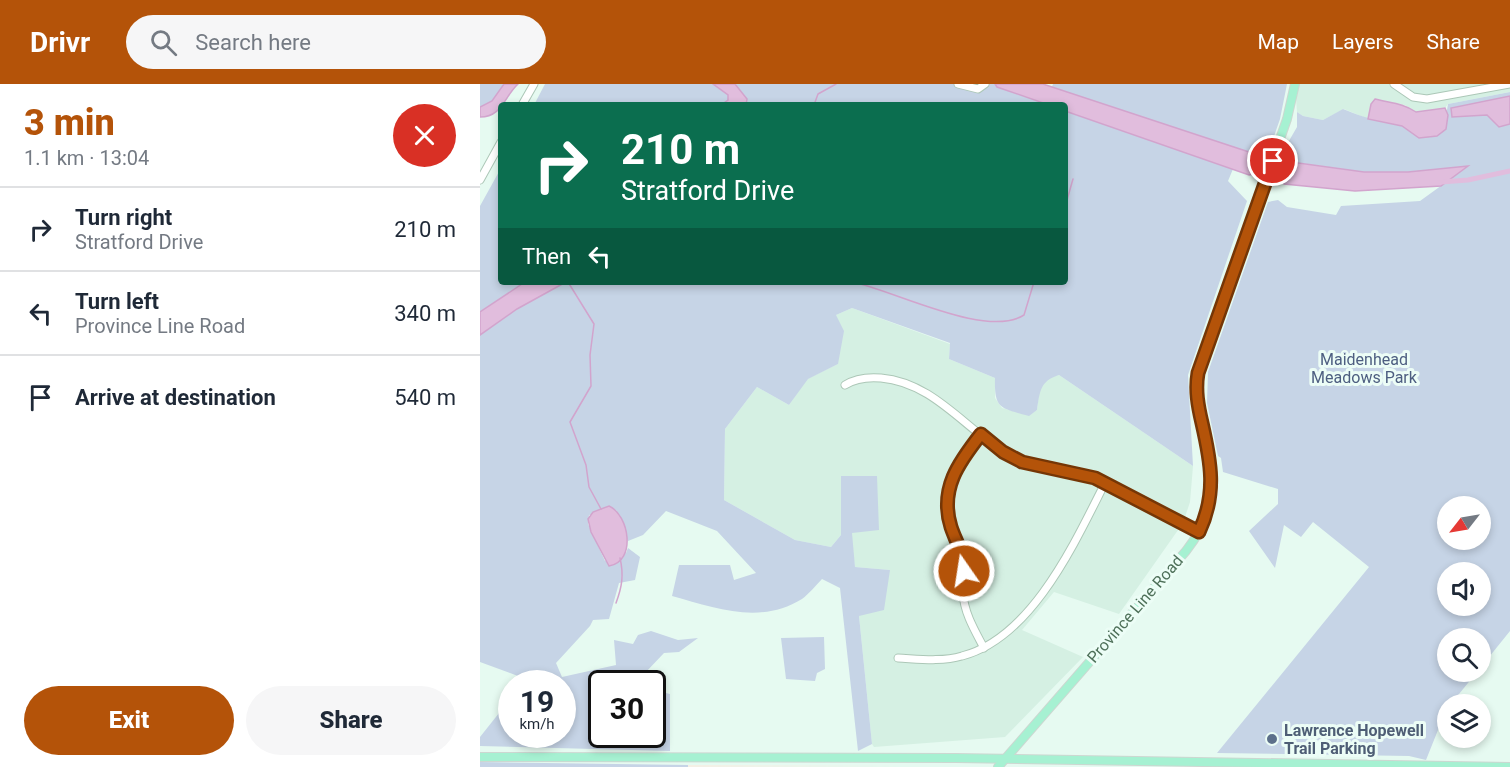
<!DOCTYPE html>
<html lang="en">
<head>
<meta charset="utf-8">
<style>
	:root { --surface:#fff; --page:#f6f6f7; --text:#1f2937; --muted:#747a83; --line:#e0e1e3; --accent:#b45309 }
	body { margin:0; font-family:Roboto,sans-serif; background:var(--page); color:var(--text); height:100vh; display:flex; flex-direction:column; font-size:22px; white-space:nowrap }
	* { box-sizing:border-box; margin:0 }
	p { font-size:20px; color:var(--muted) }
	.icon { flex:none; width:33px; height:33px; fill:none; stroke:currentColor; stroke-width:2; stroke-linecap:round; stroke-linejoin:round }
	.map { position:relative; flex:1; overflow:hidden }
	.sheet { display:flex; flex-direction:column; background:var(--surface); width:480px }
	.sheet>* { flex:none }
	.hud { position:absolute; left:18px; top:18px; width:570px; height:183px; border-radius:6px; box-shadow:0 3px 9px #0003; background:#0b6e4f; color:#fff; overflow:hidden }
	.needle { width:39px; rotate:239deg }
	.controls { position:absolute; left:957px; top:412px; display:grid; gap:12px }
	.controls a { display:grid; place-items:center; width:54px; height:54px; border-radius:50%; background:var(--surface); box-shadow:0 3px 9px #0003; font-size:30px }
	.speed { position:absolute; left:18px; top:586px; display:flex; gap:12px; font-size:30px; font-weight:700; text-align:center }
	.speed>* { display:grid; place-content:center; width:78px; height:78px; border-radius:50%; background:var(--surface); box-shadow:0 3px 9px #0003; line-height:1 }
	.speed small { font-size:15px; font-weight:400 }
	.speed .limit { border:3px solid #111; border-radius:9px; background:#fff; color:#111 }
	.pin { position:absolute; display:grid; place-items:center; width:51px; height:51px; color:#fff; margin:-26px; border:3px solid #fff; border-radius:50%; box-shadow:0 2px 6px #0007 }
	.me { position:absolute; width:66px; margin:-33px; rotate:347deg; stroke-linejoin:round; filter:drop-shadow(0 0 4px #0008) }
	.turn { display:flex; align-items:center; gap:21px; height:126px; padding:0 24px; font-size:27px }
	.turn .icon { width:78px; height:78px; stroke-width:2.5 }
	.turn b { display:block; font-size:42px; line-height:51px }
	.then { display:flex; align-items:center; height:57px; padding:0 24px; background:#0003; gap:12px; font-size:22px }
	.round { display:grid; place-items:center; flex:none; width:63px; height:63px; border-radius:32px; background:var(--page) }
	.summary { display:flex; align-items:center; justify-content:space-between; height:102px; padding:0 24px }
	h1 { font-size:36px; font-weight:800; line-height:45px; color:var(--accent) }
	.primary-button { display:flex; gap:12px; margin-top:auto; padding:12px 24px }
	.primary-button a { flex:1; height:69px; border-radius:36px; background:var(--accent); color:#fff; font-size:24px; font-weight:800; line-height:69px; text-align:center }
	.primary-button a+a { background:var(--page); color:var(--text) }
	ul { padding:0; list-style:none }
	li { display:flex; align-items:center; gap:18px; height:84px; padding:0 24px; border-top:2px solid var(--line) }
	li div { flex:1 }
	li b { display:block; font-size:22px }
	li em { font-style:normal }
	header { display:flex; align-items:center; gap:36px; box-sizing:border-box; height:84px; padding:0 30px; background:var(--accent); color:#fff }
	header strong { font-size:28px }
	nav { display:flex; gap:33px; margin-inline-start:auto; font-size:21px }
	.search { width:420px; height:54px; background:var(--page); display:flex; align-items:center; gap:15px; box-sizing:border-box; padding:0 21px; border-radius:33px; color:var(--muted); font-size:22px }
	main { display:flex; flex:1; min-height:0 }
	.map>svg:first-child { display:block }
	.residential { fill:#d5f0e3 }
	.education { fill:#f6eee3 }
	.green { fill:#c6d4e6; fill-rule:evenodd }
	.water { fill:#e1bddd; stroke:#d2a4cd; stroke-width:1.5 }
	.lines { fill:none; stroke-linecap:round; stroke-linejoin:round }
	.stream { stroke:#d2a4cd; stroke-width:1.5 }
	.canal { stroke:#e1bddd; stroke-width:5 }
	.minor-casing { stroke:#acc7b7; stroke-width:9 }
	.major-casing { stroke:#cdd7d1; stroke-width:10 }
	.minor { stroke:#fff; stroke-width:7 }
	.major { stroke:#a6f1d2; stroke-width:8 }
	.route-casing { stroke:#753606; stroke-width:15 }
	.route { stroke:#b45309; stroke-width:10 }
	.service-dot { fill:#5c6f8a; stroke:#ecfdf6; stroke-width:2 }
	.labels { text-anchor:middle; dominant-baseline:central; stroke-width:6; stroke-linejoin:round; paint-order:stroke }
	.park-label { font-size:16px; fill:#4d5e80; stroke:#ecfdf6 }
	.street-label { font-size:16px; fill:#4e7059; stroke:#ecfdf6 }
	.service-label { font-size:16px; font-weight:bold; fill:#4e5e75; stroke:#ecfdf6; text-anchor:start }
</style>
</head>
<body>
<header>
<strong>Drivr</strong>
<div class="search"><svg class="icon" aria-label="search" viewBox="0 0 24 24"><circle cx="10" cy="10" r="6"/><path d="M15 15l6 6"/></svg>Search here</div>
<nav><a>Map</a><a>Layers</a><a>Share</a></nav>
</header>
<main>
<section class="sheet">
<div class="summary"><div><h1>3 min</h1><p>1.1 km · 13:04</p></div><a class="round" style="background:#d93025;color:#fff"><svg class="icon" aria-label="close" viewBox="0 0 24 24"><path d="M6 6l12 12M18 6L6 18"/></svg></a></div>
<ul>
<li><svg class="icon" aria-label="right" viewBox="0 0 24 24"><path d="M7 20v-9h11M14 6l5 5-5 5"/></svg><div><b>Turn right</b><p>Stratford Drive</p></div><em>210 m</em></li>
<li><svg class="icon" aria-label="left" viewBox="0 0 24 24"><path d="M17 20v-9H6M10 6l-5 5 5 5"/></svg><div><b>Turn left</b><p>Province Line Road</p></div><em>340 m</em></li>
<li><svg class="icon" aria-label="arrive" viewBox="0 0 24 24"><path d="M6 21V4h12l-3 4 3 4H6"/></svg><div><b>Arrive at destination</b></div><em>540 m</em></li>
</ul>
<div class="primary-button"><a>Exit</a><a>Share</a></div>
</section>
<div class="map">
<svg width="1030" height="683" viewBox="0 0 1030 683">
	<rect width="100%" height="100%" fill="#e6faf1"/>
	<g class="residential">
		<polygon points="811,0 1030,0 1030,8 968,20 965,24 936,28 925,21 907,20 898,15 891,20 888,35 864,25 843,36 823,32 817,28 815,1"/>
		<polygon points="372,224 470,260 469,275 515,294 515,314 522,324 549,331 557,326 560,302 568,294 579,291 713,382 710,418 703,439 639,530 574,508 542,546 603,573 525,653 394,663 392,660 379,532 410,486 375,483 361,392 361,451 351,463 315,456 244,416 245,345 277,303 309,321 327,295 358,280 356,231"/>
	</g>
	<polygon class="education" points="184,681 423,682 184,683"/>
	<g class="green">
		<polygon points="0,0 24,0 12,17 0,23"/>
		<polygon points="65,0 233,0 248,11 248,16 241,21 54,21"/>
		<polygon points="255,0 515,0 517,3 569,21 266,21 267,15"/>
		<polygon points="573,0 807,0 800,35 785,78 772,69 572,3"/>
		<path d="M1030,8v539l-29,36 -1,-28h-32v33h29l-27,33h-2l-22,55 -17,-4 -192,-3 152,-186 -56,-45 -12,15 -17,-12 -9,43 -26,-37 29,-27v-15l-55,-17 -2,-14 -3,-2 -11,-53 1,-31 60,-170 10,-2 9,7 49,8 5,-9 79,-5 47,-34 -59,5h-44l-72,-10 -12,4 2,-13 15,-26v-15l6,4 20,4 20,-11c42,17 59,17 102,13l3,-18zM968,423h32v33h-32zM968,489h32v33h-32z"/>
		<path d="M585,27l168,58 -5,12 19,20 -59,174 5,91 -134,-91c-19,6 -19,16 -22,35l-8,6c-28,-8 -35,-6 -34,-38l-46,-19 1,-16 -98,-35 -16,7 8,16 -6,33 -30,15 -19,26 -32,-18 -32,42 -1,71 71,40 36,7 10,-12v-59h36l2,54 -27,3 3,34 35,3 -6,40 -25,6 13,128 -14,7 -18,-163 -18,-9c-6,6 -13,15 -20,20 -42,26 -87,9 -130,-3l7,-31h51l4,15 22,-7 -39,-42 -51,-20 -23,24 -15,6 -12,-31 -27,5 -1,9 17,37 21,-8 2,-5 12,9 -5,23 -16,3 -10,36 -16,1 -3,6 -34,37 6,14 54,-12 -2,-25 19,4 5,-9 13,-4 27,9 20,-2 -19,14 -15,1 -19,20 -2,11h-41v51h50l1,-45 17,4v57l-190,-5v-9l31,-39 1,37h50v-51h-40l4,-5 -46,-17v-327l37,-26 49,-27h499z"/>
		<polygon points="21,84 21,198 45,198 0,228 0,122"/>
		<polygon points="344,553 345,585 337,589 335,597 306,595 301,554"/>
		<polygon points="0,678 208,681 208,683 0,683"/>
	</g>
	<g class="water">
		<path d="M24,0h14c-14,13 -16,33 -38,33v-10l12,-6z"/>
		<polygon points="233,0 255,0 267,15 266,21 241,21 248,16 248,11"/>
		<path d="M515,0h48l209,69c13,9 24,15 39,9l73,10h44l60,-6 -27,20 -86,5 -71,-7c-11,-9 -21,-13 -35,-9l-184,-64v-6h-16l-52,-18z"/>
		<polygon points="1030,12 1030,40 1019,43 1007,31 972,33 971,24"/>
		<path d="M895,15c15,4 28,4 41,13l29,-4 3,7 -2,14 -9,7 -18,2 -17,-12 -34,-7 3,-15z"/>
		<polygon points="45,198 86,198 37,225 0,251 0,228"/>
		<path d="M129,422c20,9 28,55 0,60l-18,-34 -3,-13 5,-7z"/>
	</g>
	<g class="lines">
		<g class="stream">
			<polyline points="334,21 338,10 356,0"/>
			<polyline points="585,123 593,95"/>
			<polyline points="88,198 114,240 110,271 111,302 90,338 106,381 109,403 121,425"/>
			<path d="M373,198c42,9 134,57 171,33l10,-33"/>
			<path d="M136,519c6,-16 8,-28 4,-45"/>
		</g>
		<polyline class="canal" points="961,98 988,96 1030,87"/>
		<g class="minor-casing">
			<g id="minor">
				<polyline points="478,0 498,5 505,0"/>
				<polyline points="914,0 933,13 947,15 1030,0"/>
				<polyline points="42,21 54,0"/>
				<polyline points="0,96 21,58"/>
				<path d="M365,301c11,-7 24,-8 36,-7 58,5 90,61 140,83 23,10 49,8 72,16 36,14 71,37 106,55"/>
				<path d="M501,350c-22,28 -41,55 -30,92 3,12 11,22 13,34 1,11 -2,22 -1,33 1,20 12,38 21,55"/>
				<path d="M418,574c21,1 43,4 64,-2 70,-18 113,-114 143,-173"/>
			</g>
		</g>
		<g class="major-casing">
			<g id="major">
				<polyline points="0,673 476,674 1030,683"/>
				<path d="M518,683l188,-216c34,-43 27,-78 16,-128 -4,-17 -7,-33 -4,-50l89,-254 8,-35"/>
			</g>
		</g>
		<use href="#minor" class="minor"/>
		<use href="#major" class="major"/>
	</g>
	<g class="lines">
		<g class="route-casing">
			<path id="route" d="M484,487c0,-17 -8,-29 -13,-44 -12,-38 8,-65 30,-93l22,18 19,10 73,16 104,54c18,-38 12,-70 3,-109 -4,-17 -7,-33 -4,-50l75,-212"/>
		</g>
		<use href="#route" class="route"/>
	</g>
	<circle class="service-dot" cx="792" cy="655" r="6"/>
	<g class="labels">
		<g class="park-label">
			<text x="884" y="275">Maidenhead<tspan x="884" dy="18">Meadows Park</tspan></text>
		</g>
		<g class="street-label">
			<text transform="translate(655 525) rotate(-49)">Province Line Road</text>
		</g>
		<g class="service-label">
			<text x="804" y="646">Lawrence Hopewell<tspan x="804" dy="18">Trail Parking</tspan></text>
		</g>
	</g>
</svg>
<div class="controls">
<a><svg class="needle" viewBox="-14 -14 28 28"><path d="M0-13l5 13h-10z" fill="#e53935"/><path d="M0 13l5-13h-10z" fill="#747a83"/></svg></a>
<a><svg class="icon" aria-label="sound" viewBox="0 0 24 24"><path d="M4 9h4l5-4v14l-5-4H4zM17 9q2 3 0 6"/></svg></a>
<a><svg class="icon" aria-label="search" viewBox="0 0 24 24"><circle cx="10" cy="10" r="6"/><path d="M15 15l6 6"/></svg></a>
<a><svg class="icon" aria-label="layers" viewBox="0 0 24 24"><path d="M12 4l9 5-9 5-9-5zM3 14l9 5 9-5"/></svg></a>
</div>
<div class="speed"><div>19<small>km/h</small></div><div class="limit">30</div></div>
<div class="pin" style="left:793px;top:77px;background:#d93025"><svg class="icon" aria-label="arrive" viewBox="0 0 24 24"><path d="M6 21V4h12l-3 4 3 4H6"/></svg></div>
<svg class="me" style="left:484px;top:487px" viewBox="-20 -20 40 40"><circle r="17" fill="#b45309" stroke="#fff" stroke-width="3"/><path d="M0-11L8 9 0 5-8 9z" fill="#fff"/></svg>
<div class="hud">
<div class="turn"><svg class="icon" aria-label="right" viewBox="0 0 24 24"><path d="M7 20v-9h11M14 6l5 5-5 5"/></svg><div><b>210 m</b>Stratford Drive</div></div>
<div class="then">Then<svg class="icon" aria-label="left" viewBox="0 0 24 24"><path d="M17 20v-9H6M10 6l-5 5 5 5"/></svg></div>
</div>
</div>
</main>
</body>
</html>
